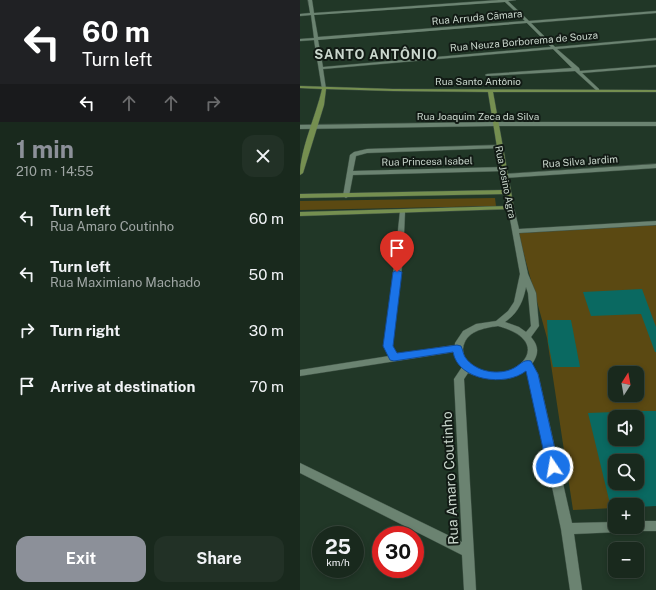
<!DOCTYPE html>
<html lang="en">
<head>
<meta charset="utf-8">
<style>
	:root { --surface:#19291d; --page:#223126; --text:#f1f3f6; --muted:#9fa6a4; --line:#37453b; --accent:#8c9099 }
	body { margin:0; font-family:"Public Sans",sans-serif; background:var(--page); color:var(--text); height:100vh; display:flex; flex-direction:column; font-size:15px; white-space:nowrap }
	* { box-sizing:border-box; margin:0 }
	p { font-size:13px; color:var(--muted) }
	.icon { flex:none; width:22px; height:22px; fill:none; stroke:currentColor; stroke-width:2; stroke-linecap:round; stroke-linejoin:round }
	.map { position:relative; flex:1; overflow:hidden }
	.drawer { display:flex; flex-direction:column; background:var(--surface); width:300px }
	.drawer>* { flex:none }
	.hud { background:#202124; color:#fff; overflow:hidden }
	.needle { width:26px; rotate:11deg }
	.fabs { position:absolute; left:308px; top:366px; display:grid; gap:8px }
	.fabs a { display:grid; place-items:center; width:36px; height:36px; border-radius:8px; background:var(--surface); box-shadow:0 2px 6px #0003,0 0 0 1px var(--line); font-size:20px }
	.speed { position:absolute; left:12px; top:526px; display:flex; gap:8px; font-size:20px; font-weight:700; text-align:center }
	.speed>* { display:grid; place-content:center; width:52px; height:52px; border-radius:50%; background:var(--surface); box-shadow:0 2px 6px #0003,0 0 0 1px var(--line); line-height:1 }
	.speed small { font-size:10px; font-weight:400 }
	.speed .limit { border:6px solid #d22; background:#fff; color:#111 }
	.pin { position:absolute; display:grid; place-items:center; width:34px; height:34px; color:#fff; margin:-41px -17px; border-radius:50% 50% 50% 0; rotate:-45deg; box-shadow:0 0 4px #0007 }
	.pin .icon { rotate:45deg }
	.me { position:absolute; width:44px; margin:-22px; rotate:348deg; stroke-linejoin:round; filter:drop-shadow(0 0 3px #0008) }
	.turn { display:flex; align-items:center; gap:14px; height:84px; padding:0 16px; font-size:18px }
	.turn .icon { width:52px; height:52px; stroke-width:2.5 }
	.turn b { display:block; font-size:28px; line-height:34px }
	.lanes { display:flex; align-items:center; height:38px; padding:0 16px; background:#0003; justify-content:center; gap:20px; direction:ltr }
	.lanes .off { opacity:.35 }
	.round { display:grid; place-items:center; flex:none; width:42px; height:42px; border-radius:12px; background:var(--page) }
	.headline { display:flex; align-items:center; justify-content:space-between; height:68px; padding:0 16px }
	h1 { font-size:24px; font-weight:700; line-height:30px; color:var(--accent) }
	.cta { display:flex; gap:8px; margin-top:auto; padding:8px 16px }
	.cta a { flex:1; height:46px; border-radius:12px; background:var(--accent); color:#fff; font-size:16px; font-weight:700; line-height:46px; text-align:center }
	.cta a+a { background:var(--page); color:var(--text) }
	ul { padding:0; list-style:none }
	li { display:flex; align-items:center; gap:12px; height:56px; padding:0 16px }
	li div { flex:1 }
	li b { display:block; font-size:15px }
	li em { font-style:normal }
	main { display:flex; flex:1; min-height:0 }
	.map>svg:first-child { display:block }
	.green { fill:#5b4912; fill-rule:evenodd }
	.building { fill:#0a6961; fill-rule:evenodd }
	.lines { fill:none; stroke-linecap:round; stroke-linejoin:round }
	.street-casing { stroke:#3f5245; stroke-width:1 }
	.secondary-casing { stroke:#3f5245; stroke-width:1 }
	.street { fill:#6b8371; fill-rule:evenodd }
	.secondary { fill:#758f50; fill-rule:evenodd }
	.route { fill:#1a73e8; stroke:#114b97 }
	.labels { text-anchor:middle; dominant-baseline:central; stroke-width:4; stroke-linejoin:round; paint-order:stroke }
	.far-street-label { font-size:10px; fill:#cad7cd; stroke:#121b15 }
	.far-district-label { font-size:13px; font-weight:bold; letter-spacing:1px; fill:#cad7cd; stroke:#121b15 }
	.near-street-label { font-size:14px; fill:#cad7cd; stroke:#121b15 }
</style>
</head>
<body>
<main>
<section class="drawer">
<div class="hud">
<div class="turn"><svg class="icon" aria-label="left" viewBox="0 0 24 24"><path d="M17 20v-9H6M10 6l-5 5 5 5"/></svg><div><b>60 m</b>Turn left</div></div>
<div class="lanes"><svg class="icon" aria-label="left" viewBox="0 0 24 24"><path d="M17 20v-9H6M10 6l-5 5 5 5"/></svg><svg class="icon off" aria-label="ahead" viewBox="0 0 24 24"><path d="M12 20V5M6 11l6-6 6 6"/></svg><svg class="icon off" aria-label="ahead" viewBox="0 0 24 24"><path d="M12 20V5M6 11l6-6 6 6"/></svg><svg class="icon off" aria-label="right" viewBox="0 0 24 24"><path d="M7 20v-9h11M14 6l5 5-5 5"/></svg></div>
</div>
<div class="headline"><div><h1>1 min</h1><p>210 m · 14:55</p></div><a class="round"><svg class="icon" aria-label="close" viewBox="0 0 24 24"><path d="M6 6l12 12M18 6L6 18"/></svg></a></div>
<ul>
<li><svg class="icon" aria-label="left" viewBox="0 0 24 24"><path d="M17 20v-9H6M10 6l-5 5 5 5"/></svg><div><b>Turn left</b><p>Rua Amaro Coutinho</p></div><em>60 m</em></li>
<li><svg class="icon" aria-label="left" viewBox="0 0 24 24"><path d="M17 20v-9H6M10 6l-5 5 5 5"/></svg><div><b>Turn left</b><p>Rua Maximiano Machado</p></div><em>50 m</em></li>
<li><svg class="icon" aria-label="right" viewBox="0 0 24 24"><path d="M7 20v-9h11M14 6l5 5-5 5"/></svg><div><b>Turn right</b></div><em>30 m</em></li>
<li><svg class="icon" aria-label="arrive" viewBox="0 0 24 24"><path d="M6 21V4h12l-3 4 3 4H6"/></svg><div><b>Arrive at destination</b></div><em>70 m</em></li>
</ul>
<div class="cta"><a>Exit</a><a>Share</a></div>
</section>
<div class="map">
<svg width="356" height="590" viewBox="0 0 356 590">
	<rect width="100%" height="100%" fill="#213727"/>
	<g class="green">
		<polygon points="195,198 196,206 0,210 0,201"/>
		<path d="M356,225v280h-41v3l-42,2 -26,-172 -29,-105zM315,373h22v22h-22zM315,417h22v22h-22zM315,461h22v22h-22z"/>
	</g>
	<g class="building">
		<polygon points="342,289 356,327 356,352 355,352 341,314 291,316 283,292"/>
		<polygon points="247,320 271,320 280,367 253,367 248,342"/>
		<path d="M337,411h19v95l-19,1v-2h-22v3h-4l-23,-95 27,-1v27h22zM315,461h22v22h-22z"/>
	</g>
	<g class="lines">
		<g class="street-casing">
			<g id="street">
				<path d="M8,0h4l2,13 185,-13h17l-8,1 21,20 127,-10v2l-125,10 24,24 101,-9v2l-99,9 22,19 1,3 76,-6v2l-74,6 17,16v1l-2,1 -22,-20 -88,5 -2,-1 2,-1 85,-6 -19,-19 -230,20 3,20 -2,1 -2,-1 -8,-49 -14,1v-2l14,-1 -3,-23 -11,1v-2l10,-1zM205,2l20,19 -207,16 -4,-22zM227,23l24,24 -228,20 -5,-27z"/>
				<polygon points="195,122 356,122 356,126 195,126 0,129 0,125"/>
				<polygon points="199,145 201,146 201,148 67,153 56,156 53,171 204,167 207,169 204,171 53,175 49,196 46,198 43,196 50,155 54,152 67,149"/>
				<polygon points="356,164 356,168 205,178 202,176 205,174"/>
				<path d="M211,206l3,2 5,21 137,-8v4l-137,8 9,41 8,19 3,33 -8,11c8,9 8,17 1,27l6,10 34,149 43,-1v5h10l-2,4 -4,1 -45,2 8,56h-12l-9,-61 -33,-155 -2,-4c-17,14 -40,10 -58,3l-4,6 12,211h-12l-2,-35 -162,-82v-10l162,79 -8,-163 8,-12 -4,-4 -4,-11 -154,24v-6l89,-14 -5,-10 11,-88 5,-47 2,-1 3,2 -2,46 -11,88 5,8 58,-9v-2l8,-12 13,-7 20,-3 12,-10 6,-9 6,-28 -12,-66zM226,287l2,6 3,33 -5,6 -7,-5 -14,-5c13,-9 18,-20 21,-35zM198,326c68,19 3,67 -28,39 -4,-5 -7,-10 -7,-16 2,-18 21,-21 35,-23z"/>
				<polygon points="337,521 356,521 356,531 337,531 333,530 332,527 337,527"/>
			</g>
		</g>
		<g class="secondary-casing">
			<path id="secondary" d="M0,86l93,3 263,1v2h-163l21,116 -1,1 -213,7v-4l207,-6 -2,-12 -205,4v-4l204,-4 -16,-98 -95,-1 -67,-2 -2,16 -21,68 -3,2c0,-26 16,-59 22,-86l-22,-1z"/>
		</g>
		<use href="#street" class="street"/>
		<use href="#secondary" class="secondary"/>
	</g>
	<path class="route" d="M97,270l5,2 -9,74 4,7 60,-8 4,1c2,4 2,8 4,11 10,15 34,19 49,11 6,-3 9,-9 17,-7l7,13 21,93 -2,3 -4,2 -4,-2 -2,-3 -21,-96c-20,16 -68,10 -73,-19l-59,9 -4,-1 -7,-14 10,-74z"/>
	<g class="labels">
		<g class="far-street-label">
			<text transform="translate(177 17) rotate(-5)">Rua Arruda Cãmara</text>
			<text transform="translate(224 41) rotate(-5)">Rua Neuza Borborema de Souza</text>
			<text x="178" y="81">Rua Santo Antônio</text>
			<text x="178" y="116">Rua Joaquim Zeca da Silva</text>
			<text transform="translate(127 161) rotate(-1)">Rua Princesa Isabel</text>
			<text transform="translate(280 161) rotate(-4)">Rua Silva Jardim</text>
			<text transform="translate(206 182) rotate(79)">Rua Josino Agra</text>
		</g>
		<g class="far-district-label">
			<text x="76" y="54">SANTO ANTÔNIO</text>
		</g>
		<g class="near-street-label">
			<text transform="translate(150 478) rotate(-93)">Rua Amaro Coutinho</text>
		</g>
	</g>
</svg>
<div class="fabs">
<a><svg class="needle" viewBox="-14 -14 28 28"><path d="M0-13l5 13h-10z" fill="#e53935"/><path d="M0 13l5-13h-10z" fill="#9fa6a4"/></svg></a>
<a><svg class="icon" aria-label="sound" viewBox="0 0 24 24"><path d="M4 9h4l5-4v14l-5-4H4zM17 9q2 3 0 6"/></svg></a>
<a><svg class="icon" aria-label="search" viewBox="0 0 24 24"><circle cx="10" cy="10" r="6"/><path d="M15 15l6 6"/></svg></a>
<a>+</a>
<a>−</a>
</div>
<div class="speed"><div>25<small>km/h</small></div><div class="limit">30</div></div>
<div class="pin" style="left:97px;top:272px;background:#d93025"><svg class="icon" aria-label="arrive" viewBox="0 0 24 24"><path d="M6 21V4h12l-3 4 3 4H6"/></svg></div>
<svg class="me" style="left:253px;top:467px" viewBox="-20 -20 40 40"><circle r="17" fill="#1a73e8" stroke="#fff" stroke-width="3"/><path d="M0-11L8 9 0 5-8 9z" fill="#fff"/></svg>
</div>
</main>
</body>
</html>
